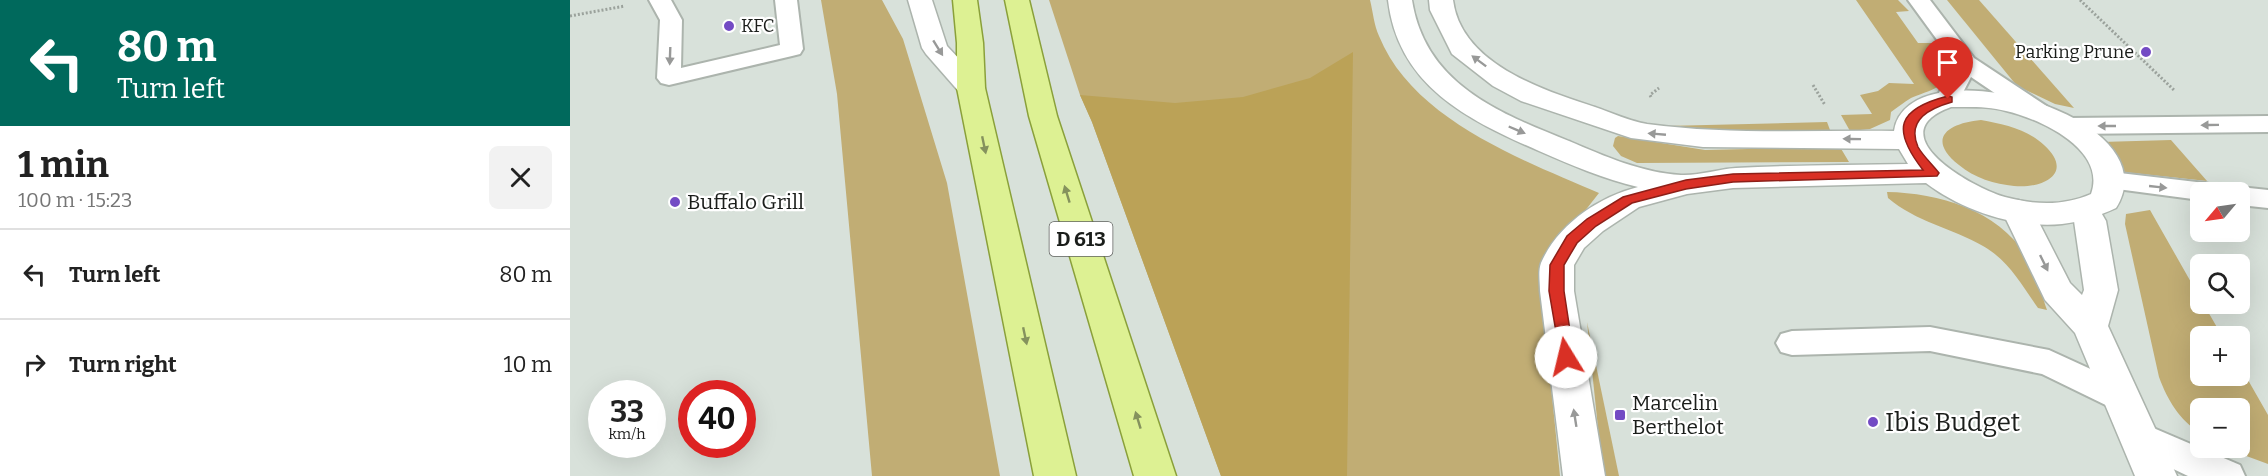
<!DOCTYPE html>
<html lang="en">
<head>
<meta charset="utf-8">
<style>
	:root { --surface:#fff; --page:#f2f2f2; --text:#222; --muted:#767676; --line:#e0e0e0 }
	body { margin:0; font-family:Bitter,serif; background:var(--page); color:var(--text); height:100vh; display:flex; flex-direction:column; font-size:22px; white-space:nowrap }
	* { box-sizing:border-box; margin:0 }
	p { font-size:20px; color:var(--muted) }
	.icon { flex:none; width:33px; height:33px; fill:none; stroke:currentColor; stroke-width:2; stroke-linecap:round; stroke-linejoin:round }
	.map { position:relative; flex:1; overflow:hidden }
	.drawer { display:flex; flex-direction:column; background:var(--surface); width:570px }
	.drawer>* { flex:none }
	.guide { background:#00695c; color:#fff; overflow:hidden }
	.needle { width:39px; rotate:241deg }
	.tools { position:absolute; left:1620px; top:182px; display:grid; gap:12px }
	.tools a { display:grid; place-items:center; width:60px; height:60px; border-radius:9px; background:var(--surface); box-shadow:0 6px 24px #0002; font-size:30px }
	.speed { position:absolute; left:18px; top:380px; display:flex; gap:12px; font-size:30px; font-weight:700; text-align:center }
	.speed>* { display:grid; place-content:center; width:78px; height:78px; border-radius:50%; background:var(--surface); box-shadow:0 6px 24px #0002; line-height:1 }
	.speed small { font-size:15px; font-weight:400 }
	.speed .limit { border:9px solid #d22; background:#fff; color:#111 }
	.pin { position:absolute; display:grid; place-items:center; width:51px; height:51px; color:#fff; margin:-62px -26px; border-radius:50% 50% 50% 0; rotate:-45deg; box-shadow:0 0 6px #0007 }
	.pin .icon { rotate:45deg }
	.me { position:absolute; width:66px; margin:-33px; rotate:351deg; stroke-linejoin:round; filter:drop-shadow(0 0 4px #0008) }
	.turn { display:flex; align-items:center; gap:21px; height:126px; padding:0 18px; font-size:27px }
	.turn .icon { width:78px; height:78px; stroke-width:2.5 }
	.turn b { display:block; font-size:42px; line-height:51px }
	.round { display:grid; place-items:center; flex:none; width:63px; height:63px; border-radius:9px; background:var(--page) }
	.summary { display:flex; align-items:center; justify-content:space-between; height:102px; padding:0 18px }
	h1 { font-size:36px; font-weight:700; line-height:45px }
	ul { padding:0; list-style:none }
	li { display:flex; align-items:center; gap:18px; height:90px; padding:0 18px; border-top:2px solid var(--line) }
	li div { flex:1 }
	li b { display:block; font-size:22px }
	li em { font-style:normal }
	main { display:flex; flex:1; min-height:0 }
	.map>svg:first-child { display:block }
	.green { fill:#c1ad74 }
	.forest { fill:#bba257 }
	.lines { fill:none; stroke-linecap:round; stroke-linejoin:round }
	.lane-casing { stroke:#acb4ad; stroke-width:4 }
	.street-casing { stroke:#acb4ad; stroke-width:3 }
	.secondary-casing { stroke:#acb4ad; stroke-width:3 }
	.primary-casing { stroke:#8aa03a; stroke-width:3 }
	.path { stroke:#9ba29c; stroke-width:3; stroke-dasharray:2 2; stroke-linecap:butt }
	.lane { fill:#fff; fill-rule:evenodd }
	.street { fill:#fff; fill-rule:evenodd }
	.secondary { fill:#fff; fill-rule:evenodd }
	.primary { fill:#ddf193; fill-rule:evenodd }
	.oneway { fill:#989998 }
	.oneway2 { fill:#85925d }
	.route { fill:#d93025; stroke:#8d1f18; stroke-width:1.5 }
	.poi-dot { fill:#734bc4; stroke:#fff; stroke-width:2 }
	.labels { text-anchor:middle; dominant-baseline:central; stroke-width:4.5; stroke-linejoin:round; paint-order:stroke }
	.far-poi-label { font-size:18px; fill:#1a1d1a; stroke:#fff; text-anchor:start }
	.shield { fill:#fff; stroke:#5f615f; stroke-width:1.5 }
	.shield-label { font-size:20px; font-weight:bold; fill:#1a1d1a }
	.poi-label { font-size:21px; fill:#1a1d1a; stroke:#fff; text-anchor:start }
	.near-poi-label { font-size:26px; fill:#1a1d1a; stroke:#fff; text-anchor:start }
</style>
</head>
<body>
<main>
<section class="drawer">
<div class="guide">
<div class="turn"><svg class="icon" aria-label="left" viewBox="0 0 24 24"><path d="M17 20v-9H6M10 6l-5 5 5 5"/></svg><div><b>80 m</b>Turn left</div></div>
</div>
<div class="summary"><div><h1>1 min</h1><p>100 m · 15:23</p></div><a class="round"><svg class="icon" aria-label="close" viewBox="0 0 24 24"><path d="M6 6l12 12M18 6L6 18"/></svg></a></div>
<ul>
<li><svg class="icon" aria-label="left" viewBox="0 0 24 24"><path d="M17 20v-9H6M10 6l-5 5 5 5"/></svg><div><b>Turn left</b></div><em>80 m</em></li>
<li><svg class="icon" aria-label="right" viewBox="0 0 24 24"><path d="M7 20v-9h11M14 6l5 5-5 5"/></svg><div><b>Turn right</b></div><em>10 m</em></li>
</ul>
</section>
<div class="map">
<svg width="1698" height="476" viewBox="0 0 1698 476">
	<rect width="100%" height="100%" fill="#d8e1da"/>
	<g class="green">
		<polygon points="251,0 312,0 333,39 377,183 430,476 302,476 267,94"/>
		<path d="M479,0h321c3,12 4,25 9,36 34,84 144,124 220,157l-33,42 -25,49 19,192h-339l-129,-354 -12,-27z"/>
		<path d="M1286,0h42l11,11 -13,1 22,31h16c4,6 11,13 13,20 10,23 -21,28 -36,35 -7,4 -13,9 -20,14l-1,8 -20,9 -20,2 -9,-16 31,-1 -12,-19 18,-4 11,-8 25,1z"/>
		<polygon points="1377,0 1409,0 1504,108 1485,104 1447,86"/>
		<path d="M1411,120c22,4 46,9 63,25 31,28 -1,44 -30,41 -19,-2 -40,-8 -55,-21 -34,-27 -10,-42 22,-45z"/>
		<path d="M1257,122l3,8c-54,1 -112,8 -165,-4z"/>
		<polygon points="1048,136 1135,150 1270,147 1279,162 1067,163 1051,156 1043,146 1045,138"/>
		<polygon points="1601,140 1637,181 1553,172 1531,142"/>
		<path d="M1317,192c53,1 111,18 141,66 9,15 13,35 19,52l-9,-2c-16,-23 -30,-48 -55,-62 -31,-18 -67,-24 -95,-48z"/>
		<path d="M1580,210l50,88v5h3l19,33h-22v39h40v-9l28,49v49l-46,-17h18v-39h-40v25c-21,-14 -32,-32 -41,-56l-34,-153 1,-10z"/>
		<polygon points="1017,322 1049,476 1033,476"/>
	</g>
	<polygon class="forest" points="783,52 777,476 651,476 522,122 510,95 605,103 673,97 740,78"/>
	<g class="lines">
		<g class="lane-casing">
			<g id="lane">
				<polygon points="79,0 101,0 112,20 111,68 210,45 205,0 227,0 233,49 230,54 222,56 99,85 91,83 87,78 90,20"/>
				<polygon points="1338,0 1360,0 1404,58 1478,107 1481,112 1478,117 1469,119 1460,117 1401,77 1387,104 1378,106 1369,104 1366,99 1384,63"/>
				<polygon points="1698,116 1698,132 1498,134 1489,131 1486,126 1489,121 1498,118"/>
				<polygon points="1541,172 1635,183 1645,186 1649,192 1630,192 1630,200 1532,187 1528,181 1532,175"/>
				<polygon points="1670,187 1698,190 1698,208 1670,205 1670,192 1659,192"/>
				<polygon points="1360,327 1479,350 1562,388 1567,398 1562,408 1550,412 1472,374 1360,351 1222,355 1211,352 1206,343 1211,334 1222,331"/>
				<polygon points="1567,421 1670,465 1675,476 1618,476 1555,446 1550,436 1555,426"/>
			</g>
		</g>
		<g class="street-casing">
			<polygon id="street" points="1514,199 1525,202 1536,221 1548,290 1538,326 1607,476 1565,476 1505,333 1475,300 1432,211 1437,203 1448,200 1459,203 1500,283 1512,295 1514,290 1504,221 1498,210 1503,202"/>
		</g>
		<g class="secondary-casing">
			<g id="secondary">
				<polygon points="338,0 362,0 377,46 411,82 415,88 411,94 401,96 391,94 356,54 352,48"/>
				<path d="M818,0h24c13,84 87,113 157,141 35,15 74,32 112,34 18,1 37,-6 55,-7 57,-3 115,-3 172,-4l-9,-15 -196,-2 -72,-9 -110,-37 -28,-15 -41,-32 -22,-44 -1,-10h24c8,64 90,90 142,107 17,6 35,14 52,17 82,11 166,6 247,7 13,-89 281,-17 222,77 -17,8 -35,14 -54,16 -45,5 -101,-14 -136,-41l-193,5 -46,6 -48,13 -36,24 -19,17 -10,17v26l31,185h-42l-23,-185c0,-9 -2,-20 1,-28 17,-39 58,-66 97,-76 -34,-8 -67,-22 -99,-36 -71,-31 -141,-65 -151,-151zM1381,107c18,0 37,-1 55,4 35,8 101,39 85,83 -27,12 -57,11 -86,3 -34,-10 -128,-63 -54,-90z"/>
			</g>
		</g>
		<g class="primary-casing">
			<g id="primary">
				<polygon points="383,0 407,0 413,43 415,88 506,476 464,476 387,88 387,43"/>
				<polygon points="435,0 459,0 487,116 606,476 564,476 459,116"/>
			</g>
		</g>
		<g class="path">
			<polyline points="1510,0 1605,91"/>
			<polyline points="0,16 55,6"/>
			<polyline points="1243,85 1255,105"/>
			<polyline points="1081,97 1080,95 1089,88"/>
		</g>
		<use href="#lane" class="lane"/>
		<use href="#street" class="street"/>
		<use href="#secondary" class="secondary"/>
		<use href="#primary" class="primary"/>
	</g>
	<defs><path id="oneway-solid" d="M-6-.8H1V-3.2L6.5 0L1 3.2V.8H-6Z" transform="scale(1.5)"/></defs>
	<g class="oneway">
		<use href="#oneway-solid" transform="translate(368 48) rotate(58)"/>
		<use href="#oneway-solid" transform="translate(100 56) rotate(92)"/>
		<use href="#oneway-solid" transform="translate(909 61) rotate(-143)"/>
		<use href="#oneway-solid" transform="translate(1640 125) rotate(179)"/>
		<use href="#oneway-solid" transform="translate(1537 126) rotate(180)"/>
		<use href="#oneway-solid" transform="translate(947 130) rotate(23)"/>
		<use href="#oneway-solid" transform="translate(1087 134) rotate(-175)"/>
		<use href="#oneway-solid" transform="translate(1282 139) rotate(-179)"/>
		<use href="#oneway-solid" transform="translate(1588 187) rotate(6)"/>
		<use href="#oneway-solid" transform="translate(1474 263) rotate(64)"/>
		<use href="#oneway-solid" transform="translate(1005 418) rotate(-99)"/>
	</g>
	<g class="oneway2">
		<use href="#oneway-solid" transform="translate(414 145) rotate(78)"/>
		<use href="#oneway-solid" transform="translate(497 194) rotate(-107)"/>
		<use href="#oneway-solid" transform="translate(455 336) rotate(78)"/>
		<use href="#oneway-solid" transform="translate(568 420) rotate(-107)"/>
	</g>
	<path class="route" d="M1378,96l4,1v5c-21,6 -46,17 -34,45 5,9 15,18 21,26l-2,3 -204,6 -47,7 -54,14 -36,23 -19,17 -13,22v26l10,66 -2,4h-11l-12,-70 1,-26 17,-29 20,-17 36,-22 63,-17 47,-6 190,-4c-32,-41 -26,-61 25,-74z"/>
	<g class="poi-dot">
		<circle cx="159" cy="26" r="6"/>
		<circle cx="1576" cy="52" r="6"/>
		<circle cx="105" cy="202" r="6"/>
		<rect x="1044" y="409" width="12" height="12" rx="3"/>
		<circle cx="1303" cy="422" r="6"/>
	</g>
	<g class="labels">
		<g class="far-poi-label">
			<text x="171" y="26">KFC</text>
			<text x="1564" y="52" text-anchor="end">Parking Prune</text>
		</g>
		<rect class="shield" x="479.5" y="222" width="63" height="34" rx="4.5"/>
		<g class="shield-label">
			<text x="511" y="239">D 613</text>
		</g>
		<g class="poi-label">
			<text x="117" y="202">Buffalo Grill</text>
			<text x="1062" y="403">Marcelin<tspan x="1062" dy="24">Berthelot</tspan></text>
		</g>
		<g class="near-poi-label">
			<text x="1315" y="422">Ibis Budget</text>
		</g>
	</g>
</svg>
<div class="tools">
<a><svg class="needle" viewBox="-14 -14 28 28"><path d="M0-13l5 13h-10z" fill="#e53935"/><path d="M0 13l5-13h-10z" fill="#767676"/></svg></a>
<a><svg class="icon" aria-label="search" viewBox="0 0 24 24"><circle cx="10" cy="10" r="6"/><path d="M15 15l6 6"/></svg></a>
<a>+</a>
<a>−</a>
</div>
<div class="speed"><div>33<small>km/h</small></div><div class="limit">40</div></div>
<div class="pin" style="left:1378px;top:99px;background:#d93025"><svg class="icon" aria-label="arrive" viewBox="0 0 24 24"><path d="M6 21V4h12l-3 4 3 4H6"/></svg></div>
<svg class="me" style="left:996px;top:357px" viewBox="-20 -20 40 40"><circle r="19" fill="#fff"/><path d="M0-13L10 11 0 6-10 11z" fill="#d93025"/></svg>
</div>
</main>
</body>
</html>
